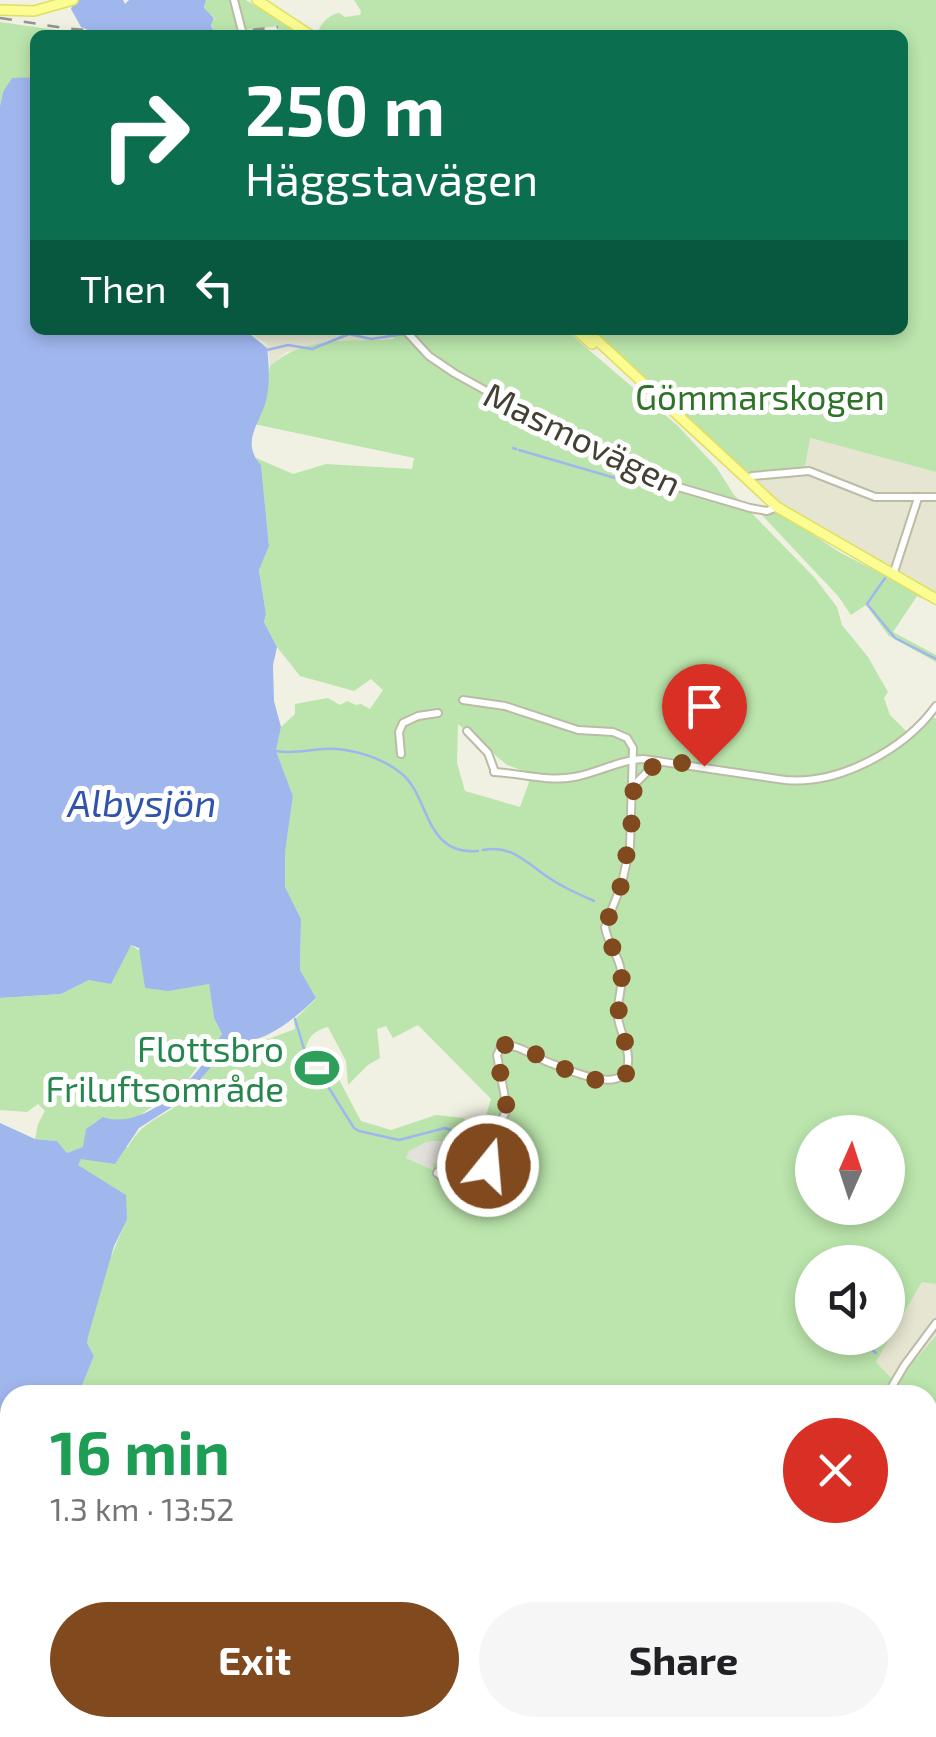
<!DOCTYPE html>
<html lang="en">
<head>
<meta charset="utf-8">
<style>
	:root { --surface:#fff; --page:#f6f6f6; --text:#202124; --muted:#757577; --accent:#80491e }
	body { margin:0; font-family:"Exo 2",sans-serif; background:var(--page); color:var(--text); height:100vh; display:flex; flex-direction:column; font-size:38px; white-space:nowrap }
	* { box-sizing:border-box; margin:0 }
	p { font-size:32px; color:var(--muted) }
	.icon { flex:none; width:55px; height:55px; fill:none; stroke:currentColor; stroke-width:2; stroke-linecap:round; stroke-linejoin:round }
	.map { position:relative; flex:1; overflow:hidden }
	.sheet { position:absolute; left:0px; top:1385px; width:938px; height:352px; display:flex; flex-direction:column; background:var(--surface); border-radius:30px 30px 0 0; box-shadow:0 5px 15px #0003 }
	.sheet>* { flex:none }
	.banner { position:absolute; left:30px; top:30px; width:878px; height:305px; border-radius:15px; box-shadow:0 5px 15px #0003; background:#0b6e4f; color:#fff; overflow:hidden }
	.needle { width:65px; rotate:3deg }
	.buttons { position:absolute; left:795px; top:1115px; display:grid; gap:20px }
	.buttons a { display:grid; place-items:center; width:110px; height:110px; border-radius:50%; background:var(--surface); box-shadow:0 5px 15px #0003; font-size:50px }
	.pin { position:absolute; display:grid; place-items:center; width:85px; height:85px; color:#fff; margin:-102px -42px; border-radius:50% 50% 50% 0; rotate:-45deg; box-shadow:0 0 10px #0007 }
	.pin .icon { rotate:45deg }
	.me { position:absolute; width:110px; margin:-55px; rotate:17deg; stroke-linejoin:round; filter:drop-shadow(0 0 8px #0008) }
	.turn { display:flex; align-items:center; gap:35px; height:210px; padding:0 50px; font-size:45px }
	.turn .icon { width:130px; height:130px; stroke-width:2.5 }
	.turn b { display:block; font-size:70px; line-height:85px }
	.then { display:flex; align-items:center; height:95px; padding:0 50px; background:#0003; gap:20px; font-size:38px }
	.round { display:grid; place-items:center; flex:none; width:105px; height:105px; border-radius:52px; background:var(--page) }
	.headline { display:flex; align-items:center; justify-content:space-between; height:170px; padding:0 50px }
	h1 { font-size:60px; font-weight:700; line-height:75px; color:#1e9e55 }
	.cta { display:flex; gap:20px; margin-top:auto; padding:20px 50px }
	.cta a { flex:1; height:115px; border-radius:60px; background:var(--accent); color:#fff; font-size:40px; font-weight:700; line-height:115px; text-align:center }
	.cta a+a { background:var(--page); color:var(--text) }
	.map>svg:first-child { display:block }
	.residential { fill:#e5e5d1 }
	.green { fill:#bbe5ac; fill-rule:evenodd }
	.parking { fill:#e2e1dc }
	.water { fill:#a0b7ee }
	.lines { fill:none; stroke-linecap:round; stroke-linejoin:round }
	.stream { stroke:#a0b7ee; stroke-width:2.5 }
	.minor-casing { stroke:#bcbba6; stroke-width:10 }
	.major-casing { stroke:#e0df62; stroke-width:12 }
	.minor { stroke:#fff; stroke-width:6 }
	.major { stroke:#fbfc92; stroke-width:9 }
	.rail { stroke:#939393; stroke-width:2.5; stroke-dasharray:12 12; stroke-linecap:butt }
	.route { stroke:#80491e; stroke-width:18; stroke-dasharray:0 32.4 }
	.labels { text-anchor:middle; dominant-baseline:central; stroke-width:10; stroke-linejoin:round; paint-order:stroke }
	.park-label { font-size:35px; fill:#2f7329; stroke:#fff }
	.street-label { font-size:35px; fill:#434134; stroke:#fff }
	.leisure-label { font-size:35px; fill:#27864d; stroke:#fff; text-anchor:end }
	.water-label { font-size:38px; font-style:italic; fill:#3053ac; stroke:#fff }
</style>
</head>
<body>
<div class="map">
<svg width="936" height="1737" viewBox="0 0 936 1737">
	<rect width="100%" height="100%" fill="#f1f1e3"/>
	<g class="residential">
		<polygon points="245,330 397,330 394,338 286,352 270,366 267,344"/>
		<polygon points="809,438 936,472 936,597 782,507 752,481"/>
		<polygon points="923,1281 936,1284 936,1737 130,1737 129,1728 928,1728 928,1395 883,1395 892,1379 876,1362"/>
	</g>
	<g class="green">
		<polygon points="206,0 232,0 241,31 215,33 211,23 215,18 204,9"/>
		<polygon points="235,0 246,0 299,33 249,35 277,32 277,26 245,30"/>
		<path d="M354,0h582v472l-126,-34 -6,33 -52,7 -157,-148h307v-295h-578l-5,-4c1,-8 12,-17 20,-18l6,4 15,-2 1,-4z"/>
		<polygon points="0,22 92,35 35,35 35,77 27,77 3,92 0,106"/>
		<path d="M397,330l171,2 110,94 39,42 17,27 80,82 23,30 5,18 26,32 20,35 -4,6 6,17 20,20 21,-18 5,1v566l-14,-2 -46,80 16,17 -9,16h-792l-10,-7 13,-32 -7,-13c6,-42 22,-85 40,-123l-50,-56 5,-6 46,-11c16,-28 30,-26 53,-45 21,-18 32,-42 47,-64l14,11 53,-20 -1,-9 22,-21 -16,-29 1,-51 -16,-31v-35l8,-57 -17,-45 5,-24 14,-13v-10l33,-6 12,7 7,-4 9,4 5,-1 9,5 13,-19 -12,-11 -17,12 -54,-15 -23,-29 -13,-25 2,-8 -7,-45 10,-23 -8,-80 -7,-9 39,17 33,-10 86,5 2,-11 -160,-34 12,-23 4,-35c37,-32 79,-23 123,-27zM458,724l49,41 25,9 -12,33 -55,-16 -8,-28zM418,1025l73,74 -8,27 -10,8 -9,-16 -28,-3 -45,15 -30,-9 -25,-47 -15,4 -30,-16 15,-11c0,-13 9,-21 22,-24l18,34 2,24 20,-20 12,-7 -3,-29 9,-3 7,12zM812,1132h76v76h-76zM456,1140l9,6 23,-5 2,7 -4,11h-35l-18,4 -1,6 -26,-11 20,-16zM812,1262h76v76h-76z"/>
		<polygon points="778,511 839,552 936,602 936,605 917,596 893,632 936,655 936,662 889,636 866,605 851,615 838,596 760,513"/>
		<polygon points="131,945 193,986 209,984 214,1018 222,1034 183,1086 137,1117 117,1122 83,1148 67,1153 57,1141 35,1139 38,1124 45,1111 38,1104 27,1112 0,1110 0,998 61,994 89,980"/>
		<polygon points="936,1336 936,1504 928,1510 928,1395 893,1395 908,1368"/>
		<polygon points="609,1728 681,1728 693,1737 604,1737"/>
	</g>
	<polygon class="parking" points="456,1140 465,1146 489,1141 486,1159 481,1165 461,1167 451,1159 433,1163 433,1170 406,1158 409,1151 426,1142"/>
	<g class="water">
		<polygon points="74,0 123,0 125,4 129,0 206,0 204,8 214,18 211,25 216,35 99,35 81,27 71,9"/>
		<path d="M35,77v253h210l22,18c2,17 3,32 0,49 -5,25 -28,44 -6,68l8,81 -10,24 7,44 -2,8 13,25 -4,18 1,36 7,26 -5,24 17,45 -8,57v34l16,32 -1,51 16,28c-20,20 -59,53 -88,41l-11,21 -34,40 -44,28 -24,36 -34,-5 -3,6 48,30 1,25 -13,26 -25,87 -2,10 7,13 -13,32 10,7h-81v333h119l1,9h-130v-614l35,16 22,2 10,12 16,-6 3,-18 17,-12c38,14 87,-32 106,-62 5,-7 8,-15 13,-21l-8,-16 -5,-34 -41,7 -23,-3 -6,-40 -8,-3 -20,39 -22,-4 -28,14 -61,4v-892l3,-14 9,-14z"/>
	</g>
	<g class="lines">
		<g class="stream">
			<polyline points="412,332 425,330"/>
			<polyline points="267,350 288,345 312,349 349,334 371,339 404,334"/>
			<polyline points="513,448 516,449"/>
			<polyline points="519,450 622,480"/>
			<polyline points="885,578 867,604 895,638 936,659"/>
			<path d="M276,751c16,3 31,-1 47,-2 25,-2 59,8 79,25 28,23 22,82 76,77"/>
			<path d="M483,850c26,-5 40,9 59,23 16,12 34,20 52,28"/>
			<polyline points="295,1019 307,1059 311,1062"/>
			<polyline points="322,1077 354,1128 359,1131 399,1140 445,1128 468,1137 489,1135"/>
			<polyline points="857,1338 876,1353"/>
		</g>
		<g class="minor-casing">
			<g id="minor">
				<polyline points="234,0 243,35"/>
				<polyline points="405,330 429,356 454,373 499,398 547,419 635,470 675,486 750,508 767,511 777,507"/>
				<polyline points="748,480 752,476 809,471 875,497 936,497"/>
				<polyline points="893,575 918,498"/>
				<polyline points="467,731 488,753 495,772"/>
				<polyline points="401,754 399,732 403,723 418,716 438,713"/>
				<path d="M494,772c26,1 53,10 80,5 24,-4 44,-17 69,-18l142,21c55,5 120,-31 151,-74"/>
				<polyline points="635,784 658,761"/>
				<path d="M437,1173l5,4h14l26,-5 6,-6 9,-36 10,-21 -10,-54 5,-10c18,-1 35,14 51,19 21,8 79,35 75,-8 -1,-13 -8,-25 -10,-38 -2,-16 6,-32 3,-47 -2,-16 -14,-28 -16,-44l17,-44 8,-37 3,-98 -6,-10 -14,-6 -35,-2 -73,-24 -42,-6"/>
				<polyline points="437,1173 443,1166 463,1176"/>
				<polyline points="887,1395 904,1366 936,1323"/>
				<polyline points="928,1550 936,1554"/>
				<polyline points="928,1585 936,1592"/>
				<polyline points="928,1652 936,1651"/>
				<polyline points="928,1717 936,1708"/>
				<polyline points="369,1728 381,1737"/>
				<polyline points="472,1728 474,1737"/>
				<polyline points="573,1728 577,1737"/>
				<polyline points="717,1728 723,1736 732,1728"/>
				<polyline points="732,1728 748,1737"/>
				<polyline points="198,1737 241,1737"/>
				<polyline points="352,1737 353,1728"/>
				<polyline points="506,1737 527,1728"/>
				<polyline points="795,1737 799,1728"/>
				<polyline points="905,1737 916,1728"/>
			</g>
		</g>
		<g class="major-casing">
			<g id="major">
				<polyline points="257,0 310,35"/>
				<polyline points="0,10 34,11 73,0"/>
				<polyline points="576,330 592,344"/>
				<polyline points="586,330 777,507 936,599"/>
			</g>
		</g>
		<use href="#minor" class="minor"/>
		<use href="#major" class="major"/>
		<g class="rail">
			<polyline points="0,18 64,28 139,35"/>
			<polyline points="205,35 278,27"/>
		</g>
	</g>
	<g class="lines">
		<path class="route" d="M488,1166l9,-36 10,-21 -10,-54 5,-10c36,-2 86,54 124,29l2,-22 -10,-34 4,-44 -17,-47 17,-44 1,-19 7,-18 4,-62 26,-24 44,6"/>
	</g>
	<defs>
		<g id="stadium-bare" transform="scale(3.45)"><path d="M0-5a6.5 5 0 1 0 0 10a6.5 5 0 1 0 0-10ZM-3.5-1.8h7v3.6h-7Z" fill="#2e9e5b" stroke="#fff" stroke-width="2.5" paint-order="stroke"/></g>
	</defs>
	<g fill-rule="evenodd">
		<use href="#stadium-bare" x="317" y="1068"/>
	</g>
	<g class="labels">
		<g class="park-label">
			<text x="760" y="396">Gömmarskogen</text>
		</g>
		<g class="street-label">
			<text transform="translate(583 438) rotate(26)">Masmovägen</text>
		</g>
		<g class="leisure-label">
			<text x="284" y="1048">Flottsbro<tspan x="284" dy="40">Friluftsområde</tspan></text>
		</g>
		<g class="water-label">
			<text x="142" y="802">Albysjön</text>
		</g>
	</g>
</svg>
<div class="buttons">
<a><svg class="needle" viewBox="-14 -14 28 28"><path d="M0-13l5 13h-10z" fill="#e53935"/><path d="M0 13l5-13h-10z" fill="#757577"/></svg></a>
<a><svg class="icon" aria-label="sound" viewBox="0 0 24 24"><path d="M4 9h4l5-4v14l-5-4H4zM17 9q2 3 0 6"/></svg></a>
</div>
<div class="pin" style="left:704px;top:766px;background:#d93025"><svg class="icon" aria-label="arrive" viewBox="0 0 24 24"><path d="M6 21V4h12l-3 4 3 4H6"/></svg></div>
<svg class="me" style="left:488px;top:1166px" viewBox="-20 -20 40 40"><circle r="17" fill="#80491e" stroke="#fff" stroke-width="3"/><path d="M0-11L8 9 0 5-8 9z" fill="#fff"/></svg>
<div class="banner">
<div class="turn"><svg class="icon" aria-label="right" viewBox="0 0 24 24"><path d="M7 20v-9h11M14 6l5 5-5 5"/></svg><div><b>250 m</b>Häggstavägen</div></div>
<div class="then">Then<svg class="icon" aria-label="left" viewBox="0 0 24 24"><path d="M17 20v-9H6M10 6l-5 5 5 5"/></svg></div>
</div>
<section class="sheet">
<div class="headline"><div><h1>16 min</h1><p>1.3 km · 13:52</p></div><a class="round" style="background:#d93025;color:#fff"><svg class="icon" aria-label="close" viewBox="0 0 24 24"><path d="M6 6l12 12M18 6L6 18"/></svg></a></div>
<div class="cta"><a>Exit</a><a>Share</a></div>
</section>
</div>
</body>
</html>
